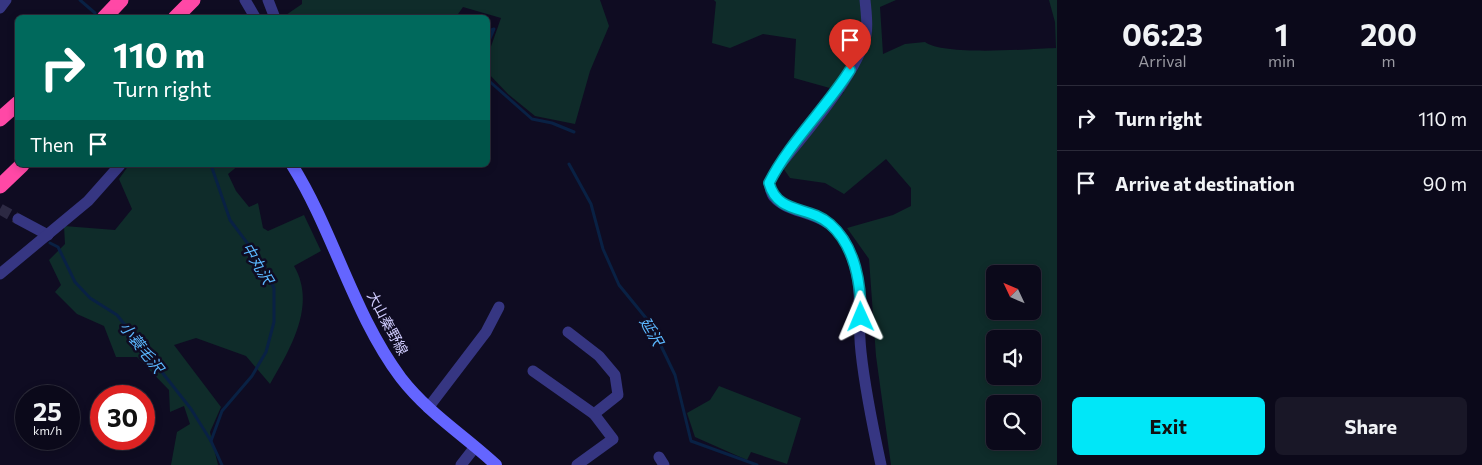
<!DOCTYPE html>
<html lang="en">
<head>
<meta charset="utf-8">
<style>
	:root { --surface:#0b091a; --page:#191727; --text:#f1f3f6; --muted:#9a9aa2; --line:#2b2a39; --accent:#00e7f8 }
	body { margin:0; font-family:Commissioner,"Noto Sans JP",sans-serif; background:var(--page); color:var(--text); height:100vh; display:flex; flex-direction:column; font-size:19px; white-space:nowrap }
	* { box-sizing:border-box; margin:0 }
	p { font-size:16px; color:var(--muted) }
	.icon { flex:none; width:28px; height:28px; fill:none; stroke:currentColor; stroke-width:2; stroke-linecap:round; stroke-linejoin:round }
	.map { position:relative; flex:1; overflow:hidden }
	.side { display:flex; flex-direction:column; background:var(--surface); width:425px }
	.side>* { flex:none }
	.hud { position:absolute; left:15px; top:15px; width:475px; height:152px; border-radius:8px; box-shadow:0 2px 8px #0003,0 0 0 1px var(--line); background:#00695c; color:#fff; overflow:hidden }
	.needle { width:32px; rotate:314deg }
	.controls { position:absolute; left:986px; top:265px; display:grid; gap:10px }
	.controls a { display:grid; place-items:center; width:55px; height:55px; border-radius:8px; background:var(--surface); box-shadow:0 2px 8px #0003,0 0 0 1px var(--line); font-size:25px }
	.speed { position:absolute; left:15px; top:385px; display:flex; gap:10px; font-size:25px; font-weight:700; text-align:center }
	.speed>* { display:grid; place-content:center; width:65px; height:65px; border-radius:50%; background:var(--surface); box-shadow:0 2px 8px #0003,0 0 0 1px var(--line); line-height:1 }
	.speed small { font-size:12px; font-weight:400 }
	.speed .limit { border:8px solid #d22; background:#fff; color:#111 }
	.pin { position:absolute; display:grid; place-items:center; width:42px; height:42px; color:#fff; margin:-51px -21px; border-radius:50% 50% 50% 0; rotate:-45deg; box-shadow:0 0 5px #0007 }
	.pin .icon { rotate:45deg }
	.me { position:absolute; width:55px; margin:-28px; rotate:359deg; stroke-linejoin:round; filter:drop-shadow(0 0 4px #0008) }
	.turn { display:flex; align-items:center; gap:18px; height:105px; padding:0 15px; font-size:22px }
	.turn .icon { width:65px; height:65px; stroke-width:2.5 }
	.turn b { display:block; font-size:35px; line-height:42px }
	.then { display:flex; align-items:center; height:48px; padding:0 15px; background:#0003; gap:10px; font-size:19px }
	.eta { display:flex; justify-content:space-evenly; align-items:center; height:85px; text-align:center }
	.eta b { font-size:30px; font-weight:700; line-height:35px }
	.cta { display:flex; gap:10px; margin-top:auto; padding:10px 15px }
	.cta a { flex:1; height:58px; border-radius:8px; background:var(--accent); color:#111; font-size:20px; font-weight:700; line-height:58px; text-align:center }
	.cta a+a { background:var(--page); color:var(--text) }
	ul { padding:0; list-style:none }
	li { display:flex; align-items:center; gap:15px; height:65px; padding:0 15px; border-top:1px solid var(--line) }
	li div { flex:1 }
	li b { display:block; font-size:19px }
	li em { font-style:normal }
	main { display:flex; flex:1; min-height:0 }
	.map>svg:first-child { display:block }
	.green { fill:#0f2c2a; fill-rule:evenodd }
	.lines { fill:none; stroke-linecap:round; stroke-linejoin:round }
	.stream { stroke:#092144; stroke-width:3 }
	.minor-tunnel { stroke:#2c2943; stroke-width:11; stroke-dasharray:11 5.5; stroke-linecap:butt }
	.minor { stroke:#363682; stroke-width:11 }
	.secondary { stroke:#6465ff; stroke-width:12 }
	.motorway { stroke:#ff48a6; stroke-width:15 }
	.route-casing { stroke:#0096a1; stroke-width:12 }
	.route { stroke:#00e7f8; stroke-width:9 }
	.labels { text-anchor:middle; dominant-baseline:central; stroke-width:5; stroke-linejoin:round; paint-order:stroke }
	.street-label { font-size:14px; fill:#d1cdff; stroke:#0f0c22 }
	.water-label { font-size:15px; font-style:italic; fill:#5bb8ff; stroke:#0f0c22 }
</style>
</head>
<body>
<main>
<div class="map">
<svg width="1057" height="465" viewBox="0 0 1057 465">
	<rect width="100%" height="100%" fill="#0f0c22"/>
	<g class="green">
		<polygon points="302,0 600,0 609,26 590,71 575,124 535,116 508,94 488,73 488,55 501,18 463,7 456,17 283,17 302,4"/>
		<path d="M714,0h182l-16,7 3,47 22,-10 20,-2c18,14 105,7 131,6l-1,-26 -6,-22h8v465h-166l-15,-109 -7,-97 -22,-31 46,-13 18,-9v-18l-25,-29 -42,35 -19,-11 -35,-5 -9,-13 36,-38 27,-35 -50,-14 2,-39 -33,-5 -33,14 -18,-5 4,-41zM995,274h37v37h-37zM995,339h37v37h-37zM995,404h37v37h-37z"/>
		<path d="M129,165h110l-11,9 8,17 13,16 9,-4 5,25 5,3 36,-16 17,36 -27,15c23,39 -4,83 -24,118l-24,-28 -50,-18 -22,7 47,62 -11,25 8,33h-47l6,-33 13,-8 -6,-18 -14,6 -1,-22 -32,-33h-21l-12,-31 -27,-12 -22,-22 6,-7 -12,-25 16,-16 -1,-18 51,4 17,-21 -13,-30z"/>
		<polygon points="719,386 801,418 787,464 751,452 747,460 695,437 687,413 710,400"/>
	</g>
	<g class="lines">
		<g class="stream">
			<polyline points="80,0 95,13"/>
			<polyline points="488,31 494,29 488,43"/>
			<polyline points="488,80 532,119 552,123 574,132"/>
			<polyline points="569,164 591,204 603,249 619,285 650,323 675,375 691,441 757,465"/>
			<polyline points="211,165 230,220 257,256 274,288 274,322 266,352 252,376 222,411 211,441"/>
			<polyline points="50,243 58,247 75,282 90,298 117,315 191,409 211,441 222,465"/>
		</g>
		<polyline class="minor-tunnel" points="0,209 18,219"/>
		<g class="minor">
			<polyline points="245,0 255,17"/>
			<polyline points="268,0 275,18"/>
			<path d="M865,0c1,11 3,24 1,35 -10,42 -63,100 -90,135l-7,13c1,4 2,11 5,14 16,19 51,12 70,43 23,42 12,69 17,112 4,38 12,76 20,113"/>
			<polyline points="0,8 6,0"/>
			<polyline points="18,219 48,235"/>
			<polyline points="0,274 88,201 120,165"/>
			<polyline points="568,332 599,356 615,375 618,395 594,414"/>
			<polyline points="533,371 594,414 613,439 577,465"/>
			<polyline points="428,408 486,332 499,307"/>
			<polyline points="659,457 664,465"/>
			<polyline points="461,465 475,447"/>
		</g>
		<path class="secondary" d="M292,165c42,67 61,149 109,213 27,35 64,58 95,87"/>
		<g class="motorway">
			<polyline points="104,18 121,0"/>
			<polyline points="175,18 193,0"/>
			<polyline points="0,119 18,103"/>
			<polyline points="0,186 22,165"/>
		</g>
	</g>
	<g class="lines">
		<g class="route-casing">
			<path id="route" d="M850,70c-24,38 -61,73 -81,113 9,32 39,22 61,41 26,23 31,60 31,93"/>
		</g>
		<use href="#route" class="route"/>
	</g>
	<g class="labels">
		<g class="street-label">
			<text transform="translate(388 323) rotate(62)">大山秦野線</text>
		</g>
		<g class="water-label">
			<text transform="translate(258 263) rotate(59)">中丸沢</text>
			<text transform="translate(652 331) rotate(60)">延沢</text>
			<text transform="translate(142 347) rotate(52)">小蓑毛沢</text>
		</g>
	</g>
</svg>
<div class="controls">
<a><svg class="needle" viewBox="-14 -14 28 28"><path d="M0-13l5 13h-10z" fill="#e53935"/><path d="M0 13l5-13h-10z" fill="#9a9aa2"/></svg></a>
<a><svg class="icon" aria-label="sound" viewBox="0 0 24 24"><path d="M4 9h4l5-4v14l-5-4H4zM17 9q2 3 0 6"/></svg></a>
<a><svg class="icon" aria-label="search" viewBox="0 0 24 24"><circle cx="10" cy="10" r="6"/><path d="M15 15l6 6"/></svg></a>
</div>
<div class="speed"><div>25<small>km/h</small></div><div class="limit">30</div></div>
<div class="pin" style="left:850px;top:70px;background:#d93025"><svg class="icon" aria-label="arrive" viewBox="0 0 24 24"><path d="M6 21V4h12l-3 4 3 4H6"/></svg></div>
<svg class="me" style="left:861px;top:317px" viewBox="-20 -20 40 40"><path d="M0-17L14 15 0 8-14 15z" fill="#00e7f8" stroke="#fff" stroke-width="4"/></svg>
<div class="hud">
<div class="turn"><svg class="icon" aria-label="right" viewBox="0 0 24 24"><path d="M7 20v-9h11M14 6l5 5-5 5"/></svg><div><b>110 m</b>Turn right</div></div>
<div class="then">Then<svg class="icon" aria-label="arrive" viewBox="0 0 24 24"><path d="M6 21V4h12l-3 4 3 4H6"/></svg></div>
</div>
</div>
<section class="side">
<div class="eta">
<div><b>06:23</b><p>Arrival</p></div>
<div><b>1</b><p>min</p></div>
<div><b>200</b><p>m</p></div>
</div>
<ul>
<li><svg class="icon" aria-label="right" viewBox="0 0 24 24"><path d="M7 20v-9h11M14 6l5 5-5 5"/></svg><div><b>Turn right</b></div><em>110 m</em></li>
<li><svg class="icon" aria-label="arrive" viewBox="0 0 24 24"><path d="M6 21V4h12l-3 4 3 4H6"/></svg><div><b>Arrive at destination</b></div><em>90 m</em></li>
</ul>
<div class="cta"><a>Exit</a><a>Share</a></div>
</section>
</main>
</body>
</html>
